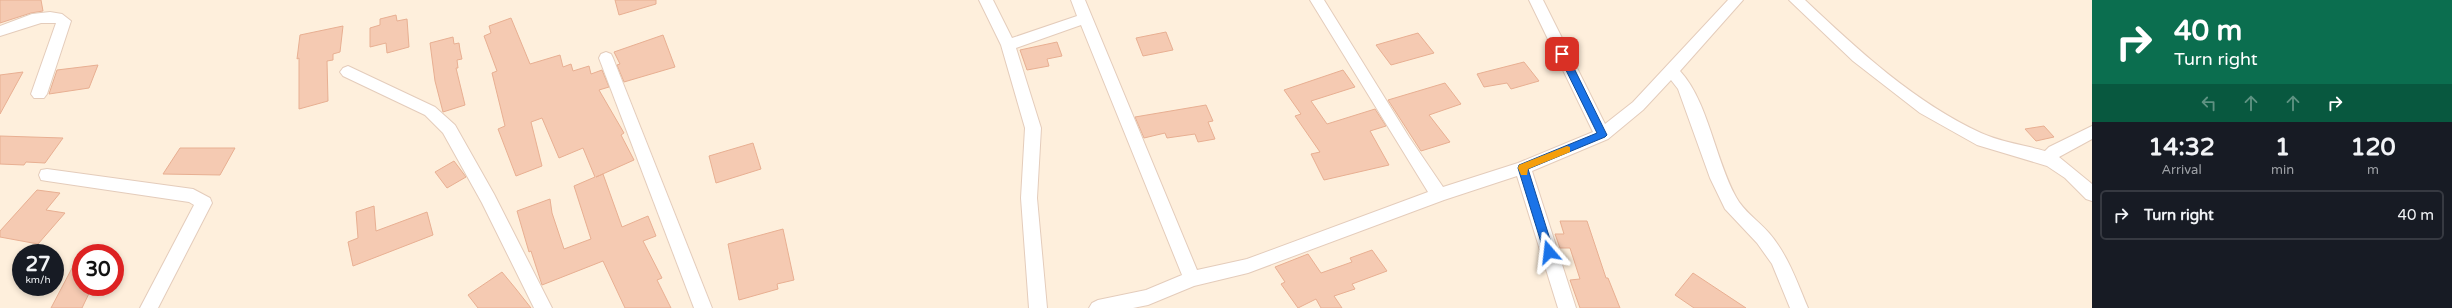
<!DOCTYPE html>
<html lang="en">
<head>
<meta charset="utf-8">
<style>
	:root { --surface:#171b24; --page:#20242c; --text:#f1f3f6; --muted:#9ea1a6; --line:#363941 }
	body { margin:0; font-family:"Varela Round",sans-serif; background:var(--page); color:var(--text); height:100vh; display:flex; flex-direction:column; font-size:15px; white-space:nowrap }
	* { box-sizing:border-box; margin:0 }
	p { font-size:13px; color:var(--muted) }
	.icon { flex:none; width:22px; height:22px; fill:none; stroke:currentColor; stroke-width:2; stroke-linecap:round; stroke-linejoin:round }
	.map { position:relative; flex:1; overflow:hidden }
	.sheet { display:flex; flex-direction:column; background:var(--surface); width:360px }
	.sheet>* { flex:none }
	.banner { background:#0b6e4f; color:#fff; overflow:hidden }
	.speed { position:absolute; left:12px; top:244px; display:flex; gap:8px; font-size:20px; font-weight:700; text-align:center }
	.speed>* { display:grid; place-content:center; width:52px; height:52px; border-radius:50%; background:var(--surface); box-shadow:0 2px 6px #0003; line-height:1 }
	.speed small { font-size:10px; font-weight:400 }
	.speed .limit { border:6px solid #d22; background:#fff; color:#111 }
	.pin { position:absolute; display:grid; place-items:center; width:34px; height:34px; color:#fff; margin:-17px; border-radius:8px; box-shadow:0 2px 6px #0006 }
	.me { position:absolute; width:44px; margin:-22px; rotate:343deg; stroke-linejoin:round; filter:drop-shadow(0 0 3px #0008) }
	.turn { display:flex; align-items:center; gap:14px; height:84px; padding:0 16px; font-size:18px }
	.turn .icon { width:52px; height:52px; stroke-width:2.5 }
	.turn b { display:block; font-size:28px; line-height:34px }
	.lanes { display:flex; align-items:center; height:38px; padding:0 16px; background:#0003; justify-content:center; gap:20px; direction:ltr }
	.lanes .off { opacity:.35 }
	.eta { display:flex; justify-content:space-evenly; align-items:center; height:68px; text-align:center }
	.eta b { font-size:24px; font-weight:700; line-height:28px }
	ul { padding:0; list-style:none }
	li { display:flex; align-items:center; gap:12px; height:50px; margin:0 8px 6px; padding:0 8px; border:2px solid var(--line); border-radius:6px }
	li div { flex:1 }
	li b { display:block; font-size:15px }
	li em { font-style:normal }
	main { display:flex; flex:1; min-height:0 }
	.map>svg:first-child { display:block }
	.building { fill:#f5cab2; stroke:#e8af92 }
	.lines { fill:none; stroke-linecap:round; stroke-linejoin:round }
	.street-casing { stroke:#e4ccbb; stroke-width:2 }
	.street { fill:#fff; fill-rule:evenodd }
	.route { fill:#1a73e8; stroke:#114b97 }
	.slow { fill:#f59e0b }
</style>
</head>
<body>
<main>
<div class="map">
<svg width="2092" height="308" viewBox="0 0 2092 308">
	<rect width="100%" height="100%" fill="#feefdc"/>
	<g class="building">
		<polygon points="0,0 41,0 43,11 31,13 0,23"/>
		<polygon points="615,0 656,0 656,4 619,15"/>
		<polygon points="396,15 397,21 407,19 409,47 387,53 386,43 370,47 370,28 380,25 380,19"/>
		<polygon points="511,18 530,64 560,55 563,67 571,64 573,71 589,66 591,74 602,70 609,87 599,90 624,133 621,135 634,160 596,177 603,174 622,227 648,216 656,236 643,241 662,278 657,280 671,308 625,308 603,261 542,285 531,251 529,252 517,211 550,199 552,213 564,249 591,239 574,186 595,177 583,148 559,158 542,118 531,122 542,166 516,176 498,129 505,126 492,73 497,71 484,36 491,33 489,26"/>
		<polygon points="343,26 340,52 333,54 333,60 327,61 328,101 299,109 299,58 297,59 300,35"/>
		<polygon points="1166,32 1173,50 1143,56 1136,38"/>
		<polygon points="1418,33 1434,53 1391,65 1376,45"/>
		<polygon points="663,35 675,67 624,82 617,65 620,64 614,52"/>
		<polygon points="453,37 454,44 459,43 460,50 462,59 457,60 458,68 456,68 465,105 443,112 435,81 430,43"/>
		<polygon points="1057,42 1062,56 1047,59 1049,66 1027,70 1020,50"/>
		<polygon points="1524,62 1539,81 1511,89 1507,83 1484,87 1477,74"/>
		<polygon points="98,65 89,88 49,94 57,70"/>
		<polygon points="1343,70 1355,87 1311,101 1327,124 1375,109 1386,126 1370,131 1389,165 1324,180 1311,154 1320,152 1295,116 1301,114 1284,90"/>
		<polygon points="23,72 0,114 0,75"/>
		<polygon points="1445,83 1461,104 1429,115 1450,142 1421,151 1388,100"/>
		<polygon points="1206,105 1213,121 1208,122 1215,139 1198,142 1195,134 1167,138 1165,133 1144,138 1135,117"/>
		<polygon points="2044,126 2054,137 2036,141 2025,129"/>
		<polygon points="0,136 63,138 45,163 26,162 24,165 0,164"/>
		<polygon points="753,143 761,169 716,183 709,156"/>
		<polygon points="180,148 235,148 220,175 163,174"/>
		<polygon points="454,161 466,177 447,188 435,172"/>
		<polygon points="37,190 60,193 46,210 65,213 38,244 0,237 0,231"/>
		<polygon points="374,206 376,231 427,212 433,235 353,266 348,242 358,238 356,212"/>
		<polygon points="1560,221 1587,221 1606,278 1608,278 1620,308 1580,308 1570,280 1580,279 1570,248 1560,248 1555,234 1564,234"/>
		<polygon points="783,229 794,280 777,284 778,289 739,300 728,244"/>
		<polygon points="1372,250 1387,271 1352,284 1355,289 1334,296 1342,308 1321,308 1316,299 1298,308 1281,284 1285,282 1275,267 1308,254 1321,273 1352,262 1350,258"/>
		<polygon points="81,251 81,287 92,287 82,308 51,308"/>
		<polygon points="502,272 516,289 531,308 478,308 468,295"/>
		<polygon points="1693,273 1746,308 1694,308 1675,295"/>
	</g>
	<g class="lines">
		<g class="street-casing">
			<g id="street">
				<path d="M979,0h14l19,38 65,-22 -6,-16h14l112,270 50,-11 181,-67 -118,-192h14l85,137 34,50 75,-24 75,-31 -64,-132h14l62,124 28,-22 95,-102h15l-63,71c28,30 35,88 56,126 7,14 23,24 33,36 19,22 28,49 39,75h-18l-18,-44 -15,-21 -32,-34 -15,-31 -32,-89 -7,-9 -28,30 -35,29 -76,32 44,137h-18l-41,-132 -73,24 -196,73 -54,13 -46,19 -15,3h-44l3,-5 6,-3 48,-10 36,-15 -101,-250 -65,23 25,80 -4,70 10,110h-18l-8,-110 4,-70 -24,-83z"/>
				<path d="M1789,0h16c53,50 109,102 176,133 20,9 43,12 64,18l4,-4 43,-21v13l-33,18 33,27v17l-6,-2 -21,-21 -18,-12 -70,-21 -57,-32 -67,-52z"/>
				<polygon points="50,12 62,14 71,21 47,94 44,98 34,98 31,94 56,23 41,23 0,36 0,26 32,14"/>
				<polygon points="606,52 611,54 613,58 712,308 694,308 599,58 601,54"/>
				<polygon points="348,66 435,107 455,125 494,194 552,308 534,308 482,203 443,133 425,115 343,76 340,72 343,68"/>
				<polygon points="47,169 193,189 210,198 212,203 158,308 140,308 194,205 189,202 47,181 41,180 39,175 41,170"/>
			</g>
		</g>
		<use href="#street" class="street"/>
	</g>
	<polygon class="route" points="1562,51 1567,54 1607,135 1605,137 1528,169 1554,252 1549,256 1544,252 1518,168 1519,165 1597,133 1558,54"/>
	<polygon class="slow" points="1567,146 1570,147 1570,152 1528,169 1527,175 1521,175 1518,168 1519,165"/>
</svg>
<div class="speed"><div>27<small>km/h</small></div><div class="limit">30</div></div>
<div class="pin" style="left:1562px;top:54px;background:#d93025"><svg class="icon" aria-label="arrive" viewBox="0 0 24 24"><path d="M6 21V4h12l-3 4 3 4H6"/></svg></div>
<svg class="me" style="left:1549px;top:252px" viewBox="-20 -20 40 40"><path d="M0-17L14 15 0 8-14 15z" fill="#1a73e8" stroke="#fff" stroke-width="4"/></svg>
</div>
<section class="sheet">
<div class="banner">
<div class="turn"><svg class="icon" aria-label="right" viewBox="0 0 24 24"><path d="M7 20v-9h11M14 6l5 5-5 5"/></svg><div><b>40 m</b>Turn right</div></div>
<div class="lanes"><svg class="icon off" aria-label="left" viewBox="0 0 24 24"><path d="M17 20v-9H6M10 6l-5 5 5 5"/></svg><svg class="icon off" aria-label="ahead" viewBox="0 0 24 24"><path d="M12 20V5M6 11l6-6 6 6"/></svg><svg class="icon off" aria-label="ahead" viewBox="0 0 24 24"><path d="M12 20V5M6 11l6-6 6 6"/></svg><svg class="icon" aria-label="right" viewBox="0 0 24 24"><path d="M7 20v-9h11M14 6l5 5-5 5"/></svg></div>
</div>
<div class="eta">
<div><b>14:32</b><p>Arrival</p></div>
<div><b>1</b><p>min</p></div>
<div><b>120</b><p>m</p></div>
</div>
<ul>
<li><svg class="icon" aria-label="right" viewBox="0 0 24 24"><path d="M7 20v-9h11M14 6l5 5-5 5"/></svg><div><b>Turn right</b></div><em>40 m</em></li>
</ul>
</section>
</main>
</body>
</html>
